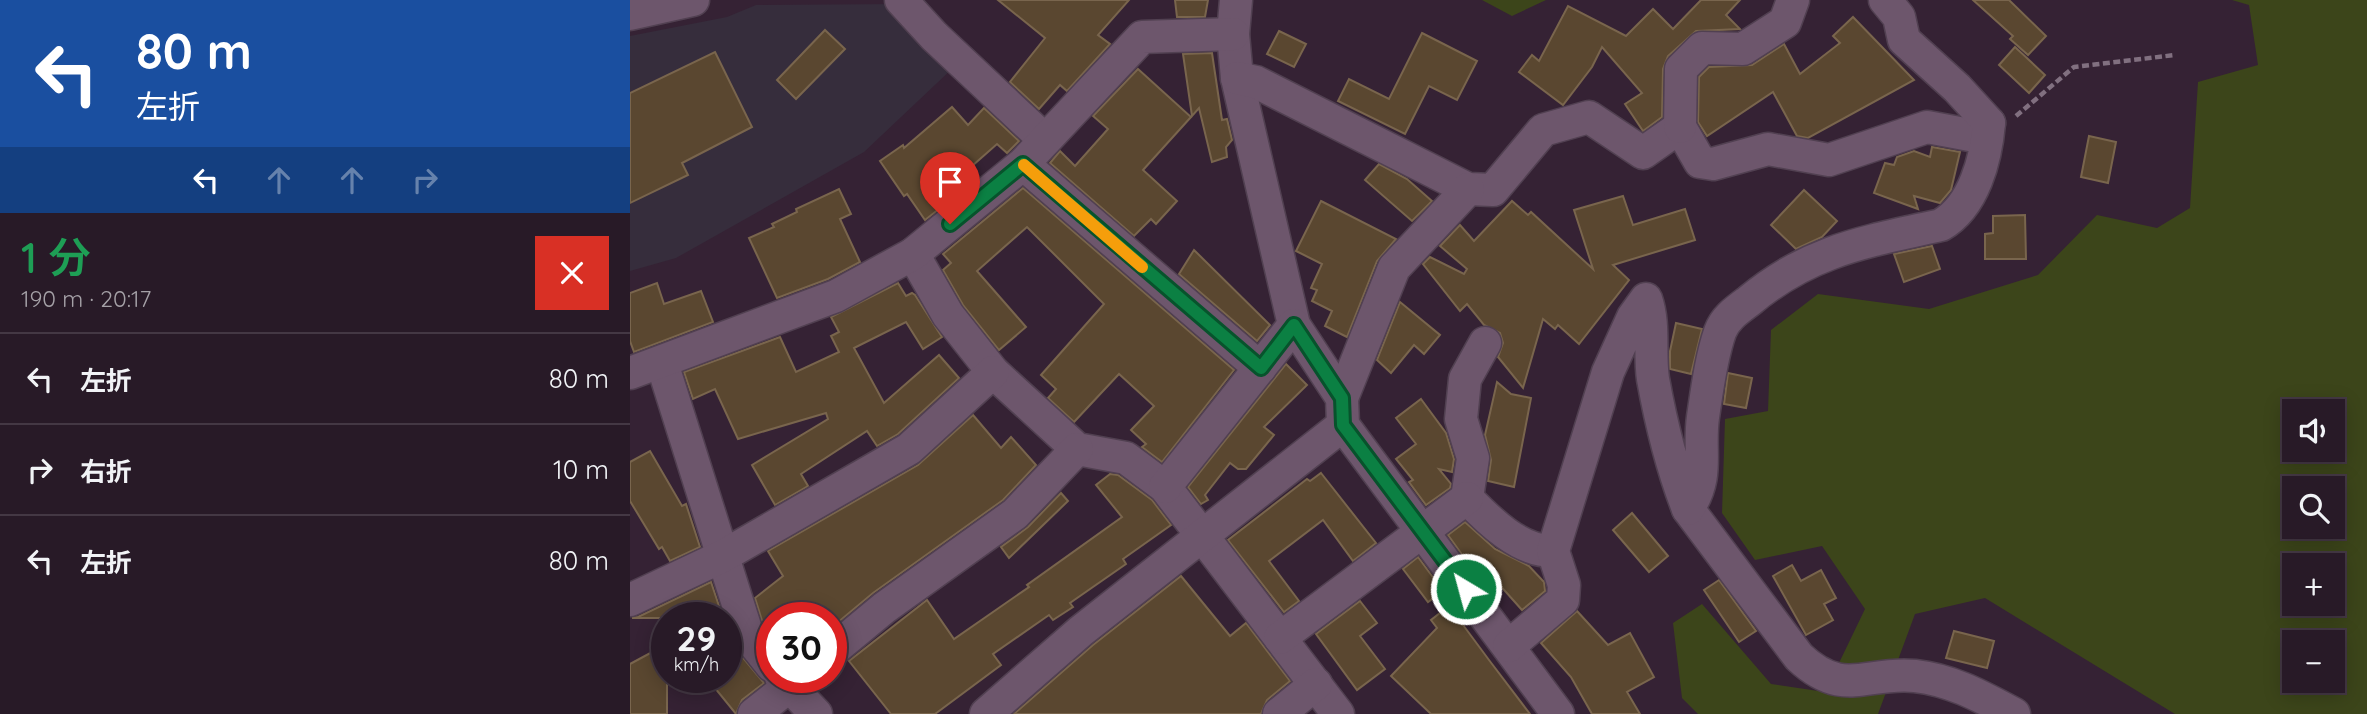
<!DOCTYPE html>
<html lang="ja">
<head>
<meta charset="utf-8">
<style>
	:root { --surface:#281a27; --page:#342733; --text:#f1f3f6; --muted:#a5a1a7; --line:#443844 }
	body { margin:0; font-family:Quicksand,"Noto Sans JP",sans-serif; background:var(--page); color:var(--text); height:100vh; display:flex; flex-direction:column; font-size:26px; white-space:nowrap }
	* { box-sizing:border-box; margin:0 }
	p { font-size:23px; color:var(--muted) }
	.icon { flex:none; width:38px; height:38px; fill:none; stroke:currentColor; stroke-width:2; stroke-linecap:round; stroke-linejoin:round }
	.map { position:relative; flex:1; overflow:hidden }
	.side { display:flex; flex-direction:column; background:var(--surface); width:630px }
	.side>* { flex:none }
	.top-card { background:#1a4fa0; color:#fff; overflow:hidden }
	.tools { position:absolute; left:1652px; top:399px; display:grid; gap:14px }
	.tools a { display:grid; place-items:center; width:63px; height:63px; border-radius:0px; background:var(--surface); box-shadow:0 4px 18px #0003,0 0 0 2px var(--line); font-size:35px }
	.speed { position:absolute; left:21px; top:602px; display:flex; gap:14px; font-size:35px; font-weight:700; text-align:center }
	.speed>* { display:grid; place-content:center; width:91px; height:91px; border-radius:50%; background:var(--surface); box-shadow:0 4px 18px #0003,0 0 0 2px var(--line); line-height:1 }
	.speed small { font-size:18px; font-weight:400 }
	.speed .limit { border:10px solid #d22; background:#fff; color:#111 }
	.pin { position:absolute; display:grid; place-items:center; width:60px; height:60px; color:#fff; margin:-72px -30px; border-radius:50% 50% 50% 0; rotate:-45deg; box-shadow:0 0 7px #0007 }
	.pin .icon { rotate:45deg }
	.me { position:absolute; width:77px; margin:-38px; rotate:323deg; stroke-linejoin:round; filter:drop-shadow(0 0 5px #0008) }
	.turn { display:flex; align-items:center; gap:24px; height:147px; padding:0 21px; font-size:32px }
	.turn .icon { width:91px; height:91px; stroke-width:2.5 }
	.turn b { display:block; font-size:49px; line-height:60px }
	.lanes { display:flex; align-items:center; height:66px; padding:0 21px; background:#0003; justify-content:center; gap:35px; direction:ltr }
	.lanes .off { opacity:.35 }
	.round { display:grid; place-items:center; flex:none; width:74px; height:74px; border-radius:0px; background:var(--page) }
	.overview { display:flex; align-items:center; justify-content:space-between; height:119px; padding:0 21px }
	h1 { font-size:42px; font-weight:600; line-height:52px; color:#1e9e55 }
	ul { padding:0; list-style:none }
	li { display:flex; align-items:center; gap:21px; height:91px; padding:0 21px; border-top:2px solid var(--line) }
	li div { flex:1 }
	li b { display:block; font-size:26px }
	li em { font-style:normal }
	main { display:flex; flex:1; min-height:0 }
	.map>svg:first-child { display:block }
	.industrial { fill:#362d3c }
	.green { fill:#3c451a; fill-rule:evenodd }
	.building { fill:#5a4730; stroke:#79654d; stroke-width:2 }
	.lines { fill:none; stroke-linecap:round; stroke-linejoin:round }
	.minor-casing { stroke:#514051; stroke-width:35 }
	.path { stroke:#817080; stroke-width:4.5; stroke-dasharray:7 3.5; stroke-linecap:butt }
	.minor { stroke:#6d566c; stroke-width:32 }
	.route-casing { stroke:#07532c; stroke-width:18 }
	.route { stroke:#0b8043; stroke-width:12 }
	.slow { stroke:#f59e0b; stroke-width:12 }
</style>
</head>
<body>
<main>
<section class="side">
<div class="top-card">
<div class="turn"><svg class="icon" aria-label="left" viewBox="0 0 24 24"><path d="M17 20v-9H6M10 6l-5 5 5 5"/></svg><div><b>80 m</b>左折</div></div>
<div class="lanes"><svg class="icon" aria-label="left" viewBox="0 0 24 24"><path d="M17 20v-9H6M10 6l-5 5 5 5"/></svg><svg class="icon off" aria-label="ahead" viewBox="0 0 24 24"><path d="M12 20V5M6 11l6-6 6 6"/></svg><svg class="icon off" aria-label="ahead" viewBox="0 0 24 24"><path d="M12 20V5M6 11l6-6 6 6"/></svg><svg class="icon off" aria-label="right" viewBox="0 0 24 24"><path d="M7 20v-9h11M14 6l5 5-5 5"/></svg></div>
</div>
<div class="overview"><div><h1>1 分</h1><p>190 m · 20:17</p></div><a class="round" style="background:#d93025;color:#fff"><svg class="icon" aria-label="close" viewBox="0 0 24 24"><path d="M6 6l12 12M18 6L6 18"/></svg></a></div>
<ul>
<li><svg class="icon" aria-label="left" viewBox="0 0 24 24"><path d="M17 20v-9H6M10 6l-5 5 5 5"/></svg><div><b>左折</b></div><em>80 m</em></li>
<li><svg class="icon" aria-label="right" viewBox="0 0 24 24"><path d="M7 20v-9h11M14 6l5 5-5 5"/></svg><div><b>右折</b></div><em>10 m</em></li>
<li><svg class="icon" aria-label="left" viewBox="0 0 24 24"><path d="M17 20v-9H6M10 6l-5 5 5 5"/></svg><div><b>左折</b></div><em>80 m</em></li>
</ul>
</section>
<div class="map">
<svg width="1737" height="714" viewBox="0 0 1737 714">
	<rect width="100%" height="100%" fill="#352234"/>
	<polygon class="industrial" points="273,4 325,66 234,152 46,258 0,271 0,36 97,17 126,5"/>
	<g class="green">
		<polygon points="852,0 916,0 882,16"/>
		<path d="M1602,0h135v714h-192l-190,-116 -70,16 -37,100h-180l-16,-16 -9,-75 29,-19 69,80 54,8 40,-83 -43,-63 -67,14 -33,-47 3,-94 43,-8 3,-81 47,-36 111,15 109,-34 59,-60 60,13 33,-20 8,-126 60,-17 -9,-60zM1664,411h39v39h-39zM1664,488h39v39h-39zM1664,565h39v39h-39zM1664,642h39v39h-39z"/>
	</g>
	<g class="building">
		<polygon points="368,0 499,0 468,35 480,44 437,91 430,85 409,109 380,82 415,38"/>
		<polygon points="545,0 578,0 575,17 547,17"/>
		<polygon points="1071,0 1110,0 1096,15 1110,29 1066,31 1038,56 1033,69 1032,117 1013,131 995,104 1012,93 972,47 962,67 933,105 889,72 902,55 909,61 938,6 996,36 1023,9 1043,29"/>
		<polygon points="1343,0 1379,0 1416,36 1398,55 1380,39 1383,36"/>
		<polygon points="1223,17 1284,80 1178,138 1167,136 1143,92 1077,136 1068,122 1069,77 1079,67 1122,65 1154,44 1170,74 1210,43 1203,36"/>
		<polygon points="195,30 215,49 166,99 147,80"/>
		<polygon points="649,31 676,44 664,67 637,54"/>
		<polygon points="792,33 847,61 827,100 799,86 775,134 708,101 719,79 759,99"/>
		<polygon points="1385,47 1415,75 1399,93 1369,65"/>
		<polygon points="85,52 122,127 52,163 58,175 0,203 0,93"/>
		<polygon points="582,53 592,120 597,119 602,140 596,147 597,157 582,162 569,108 562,116 553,54"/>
		<polygon points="508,69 561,117 513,170 547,201 526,224 521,219 504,236 420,163 430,151 445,166 478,129 463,116"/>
		<polygon points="322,107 338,125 354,108 389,141 377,153 367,144 342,166 335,158 301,187 314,205 295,220 277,194 274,196 250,161 273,145 274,148"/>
		<polygon points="1459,136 1486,142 1478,183 1451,177"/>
		<polygon points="1302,147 1330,152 1321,190 1310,203 1284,196 1288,209 1244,193 1255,163 1264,165 1267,157 1284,151 1300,157"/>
		<polygon points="749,164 777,179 802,201 782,221 735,180"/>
		<polygon points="393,188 604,370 532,462 512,447 516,444 501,430 524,406 489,374 444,422 418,398 426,389 411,375 474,304 397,227 347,271 396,327 369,350 333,305 313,270 321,263 313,254"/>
		<polygon points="209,189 221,214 210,219 230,262 198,279 147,298 119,238 144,227 142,224 167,212 166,209"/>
		<polygon points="1174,190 1207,221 1192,237 1166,249 1141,225"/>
		<polygon points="993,196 1003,225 1055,209 1065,240 983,265 999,280 949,344 928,325 925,329 913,319 893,388 868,357 873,343 870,333 854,325 837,304 830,311 793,264 800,257 834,274 837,269 810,246 830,225 844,241 882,201 898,215 901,212 963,269 944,210"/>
		<polygon points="691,201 766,239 747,261 717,337 695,326 702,311 682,301 687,290 681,288 692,264 666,251"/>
		<polygon points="1395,215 1396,259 1355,259 1355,234 1363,233 1363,216"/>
		<polygon points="1302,246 1310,269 1274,282 1264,254"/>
		<polygon points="564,250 640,325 627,341 549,274"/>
		<polygon points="27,283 34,304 71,291 83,322 4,352 0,341 0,293"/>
		<polygon points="268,283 276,296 282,293 285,295 312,337 293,349 276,322 224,348 254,403 309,355 329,378 268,434 247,446 237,431 171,474 178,486 145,505 122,465 198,419 196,413 108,439 85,389 63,399 54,372 150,337 166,372 209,352 201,336 209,332 201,317"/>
		<polygon points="770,302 810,335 794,354 784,345 761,373 747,360"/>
		<polygon points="1046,323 1072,329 1061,374 1040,369 1040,351"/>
		<polygon points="656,364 677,385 634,427 644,435 616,469 608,469 600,463 575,495 578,500 571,504 558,487"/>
		<polygon points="1098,373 1122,378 1116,408 1094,404"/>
		<polygon points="867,382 881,394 901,398 884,487 858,481 861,460 855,435"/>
		<polygon points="791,399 816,433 824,459 822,472 809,469 821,484 820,488 796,505 779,482 783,480 766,459 786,444 766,418"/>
		<polygon points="343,415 371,448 381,437 406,465 373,500 243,593 201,628 201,618 142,618 142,636 134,627 125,598 153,576 138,551 288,465"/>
		<polygon points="20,451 52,506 56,504 70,547 40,561 32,547 29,549 0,501 0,462"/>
		<polygon points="691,473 746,543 723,561 693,520 639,561 669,601 654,612 598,540 677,479 680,481"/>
		<polygon points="480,474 488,475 522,500 541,525 493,559 496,564 440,603 443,607 423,620 419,615 363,654 371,665 305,714 261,714 219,661 297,600 324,639 399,587 397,585 492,517 466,485"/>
		<polygon points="431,493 438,501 379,558 371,547 398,527"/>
		<polygon points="1002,513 1038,556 1019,572 983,530"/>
		<polygon points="835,522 865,549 899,566 914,582 915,591 892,610 843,555 836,560 818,535"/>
		<polygon points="788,557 813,591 798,602 773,569"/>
		<polygon points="1162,565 1171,581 1191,570 1206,598 1194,604 1203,620 1176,635 1143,576"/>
		<polygon points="551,576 600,636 616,623 660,681 637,700 631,714 384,714 463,645"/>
		<polygon points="1089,580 1126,631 1109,642 1074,590"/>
		<polygon points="81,582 93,618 2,618 8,617"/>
		<polygon points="730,601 747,623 730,636 755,669 727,690 686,634"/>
		<polygon points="819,606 859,660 900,714 801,714 761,676 807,628 801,620"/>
		<polygon points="947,611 978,645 1000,633 1024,677 997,692 1010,714 962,714 941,677 911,643"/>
		<polygon points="96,628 104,647 134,683 112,700 106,714 76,677 96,677"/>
		<polygon points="1324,631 1364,641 1357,668 1316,658"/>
		<polygon points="37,644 37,714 0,714 0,664"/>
	</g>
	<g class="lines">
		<g class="minor-casing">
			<g id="minor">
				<polyline points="271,0 304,36 415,140"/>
				<polyline points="606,0 603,34 607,78 664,325 712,398 713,425 928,714"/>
				<polyline points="0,14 63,0"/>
				<polyline points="607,78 626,82 838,189 863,190 913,130 959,117 1013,153 1050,127 1070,162 1083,164 1138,149 1199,160 1297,127 1340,135 1359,123"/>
				<polyline points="1050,127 1051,69 1072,48 1113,49 1155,22 1163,0"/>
				<polyline points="393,164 630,368"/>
				<polyline points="283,254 318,315 363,372 447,449 496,458 535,487 708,714"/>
				<path d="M855,343l-20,36 -4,40 12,39 -6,40c21,22 53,54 86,53"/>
				<polyline points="32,363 118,636 142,666"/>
				<polyline points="0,373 206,296 283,254 393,164 512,37 603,34"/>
				<polyline points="712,398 764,268 838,189"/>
				<polyline points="535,487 664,325"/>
				<path d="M1058,509l111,148c45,42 66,14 116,19 37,4 67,21 99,38"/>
				<polyline points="0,600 93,556 279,449 363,372"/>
				<polyline points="650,638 837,498"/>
				<path d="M879,646l54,-46 1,-15 -11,-34 55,-179 25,-55 13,-18c9,26 3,53 7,80 8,44 19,89 35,130 22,-34 10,-56 15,-92 4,-27 8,-59 17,-85 5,-14 17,-22 29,-31 61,-51 116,-59 192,-76 33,-19 45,-66 48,-102l-32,-35 -53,-48 -5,-23 -14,-17"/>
				<polyline points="201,652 254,608 385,514 447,449"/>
				<polyline points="151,677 186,714"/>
				<polyline points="124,714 171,677"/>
				<polyline points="356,714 451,631 713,425"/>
				<polyline points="649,714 686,684"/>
			</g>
		</g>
		<polyline class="path" points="1386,116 1444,67 1545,55"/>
		<use href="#minor" class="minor"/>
	</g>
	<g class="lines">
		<g class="route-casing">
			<polyline id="route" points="320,224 393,164 631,368 664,325 712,398 713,425 836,589"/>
		</g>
		<use href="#route" class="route"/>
		<polyline class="slow" points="394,165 512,267"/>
	</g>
</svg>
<div class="tools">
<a><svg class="icon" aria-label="sound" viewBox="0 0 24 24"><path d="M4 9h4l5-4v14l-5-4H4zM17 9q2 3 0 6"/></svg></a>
<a><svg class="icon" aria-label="search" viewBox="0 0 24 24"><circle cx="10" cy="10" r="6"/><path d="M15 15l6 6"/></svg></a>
<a>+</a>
<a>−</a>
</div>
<div class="speed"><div>29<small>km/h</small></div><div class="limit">30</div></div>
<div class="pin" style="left:320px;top:224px;background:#d93025"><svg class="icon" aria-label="arrive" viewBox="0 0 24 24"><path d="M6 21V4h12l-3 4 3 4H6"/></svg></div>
<svg class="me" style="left:836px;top:589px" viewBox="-20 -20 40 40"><circle r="17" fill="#0b8043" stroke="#fff" stroke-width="3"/><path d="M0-11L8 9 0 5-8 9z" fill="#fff"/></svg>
</div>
</main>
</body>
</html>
